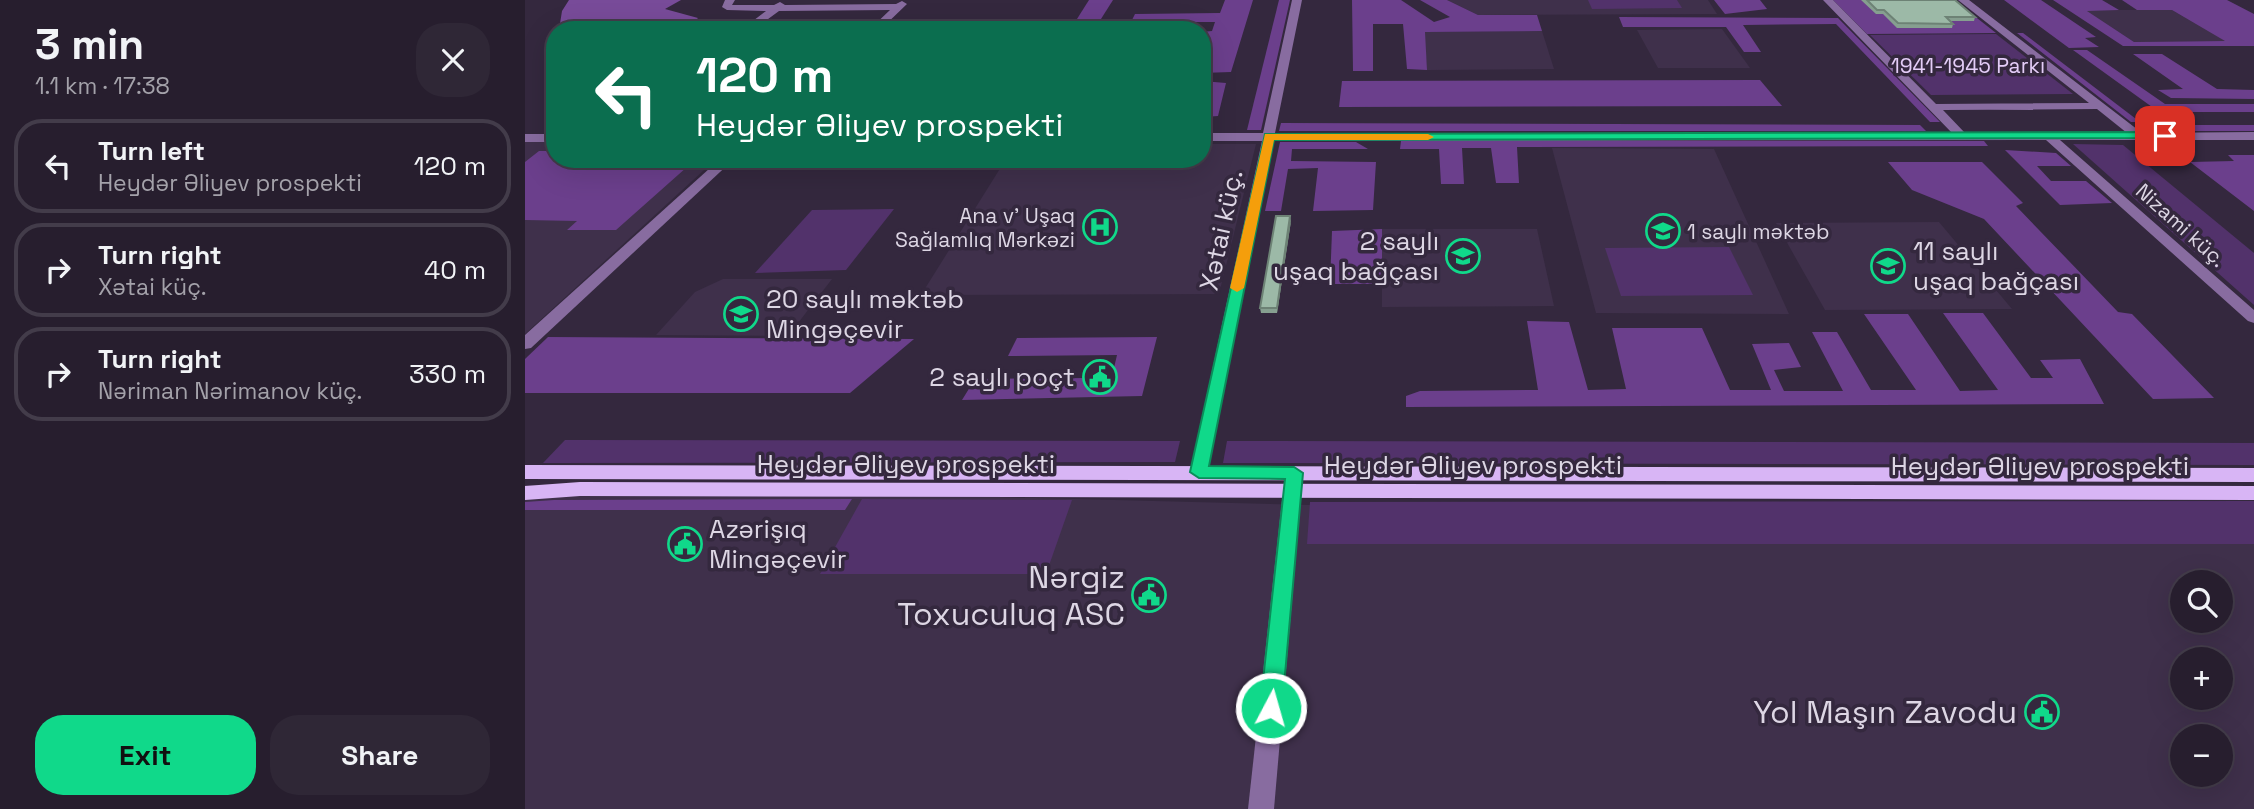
<!DOCTYPE html>
<html lang="en">
<head>
<meta charset="utf-8">
<style>
	:root { --surface:#271e2e; --page:#2f2736; --text:#f1f3f6; --muted:#a4a2aa; --line:#433c4a; --accent:#10d98a }
	body { margin:0; font-family:"Space Grotesk",sans-serif; background:var(--page); color:var(--text); height:100vh; display:flex; flex-direction:column; font-size:26px; white-space:nowrap }
	* { box-sizing:border-box; margin:0 }
	p { font-size:23px; color:var(--muted) }
	.icon { flex:none; width:38px; height:38px; fill:none; stroke:currentColor; stroke-width:2; stroke-linecap:round; stroke-linejoin:round }
	.map { position:relative; flex:1; overflow:hidden }
	.panel { display:flex; flex-direction:column; background:var(--surface); width:525px }
	.panel>* { flex:none }
	.top-card { position:absolute; left:21px; top:21px; width:665px; height:147px; border-radius:28px; box-shadow:0 7px 28px #0002,0 0 0 2px var(--line); background:#0b6e4f; color:#fff; overflow:hidden }
	.tools { position:absolute; left:1645px; top:570px; display:grid; gap:14px }
	.tools a { display:grid; place-items:center; width:63px; height:63px; border-radius:50%; background:var(--surface); box-shadow:0 7px 28px #0002,0 0 0 2px var(--line); font-size:35px }
	.pin { position:absolute; display:grid; place-items:center; width:60px; height:60px; color:#fff; margin:-30px; border-radius:14px; box-shadow:0 4px 10px #0006 }
	.me { position:absolute; width:77px; margin:-38px; rotate:6deg; stroke-linejoin:round; filter:drop-shadow(0 0 5px #0008) }
	.turn { display:flex; align-items:center; gap:24px; height:147px; padding:0 35px; font-size:32px }
	.turn .icon { width:91px; height:91px; stroke-width:2.5 }
	.turn b { display:block; font-size:49px; line-height:60px }
	.round { display:grid; place-items:center; flex:none; width:74px; height:74px; border-radius:28px; background:var(--page) }
	.summary { display:flex; align-items:center; justify-content:space-between; height:119px; padding:0 35px }
	h1 { font-size:42px; font-weight:700; line-height:52px }
	.primary-button { display:flex; gap:14px; margin-top:auto; padding:14px 35px }
	.primary-button a { flex:1; height:80px; border-radius:28px; background:var(--accent); color:#111; font-size:28px; font-weight:700; line-height:80px; text-align:center }
	.primary-button a+a { background:var(--page); color:var(--text) }
	ul { padding:0; list-style:none }
	li { display:flex; align-items:center; gap:21px; height:94px; margin:0 14px 10px; padding:0 21px; border:4px solid var(--line); border-radius:28px }
	li div { flex:1 }
	li b { display:block; font-size:26px }
	li em { font-style:normal }
	main { display:flex; flex:1; min-height:0 }
	.map>svg:first-child { display:block }
	.built { fill:#3f304b; fill-rule:evenodd }
	.green { fill:#52326b }
	.forest { fill:#6b3f8c }
	.water { fill:#784b99 }
	.lines { fill:none; stroke-linecap:round; stroke-linejoin:round }
	.minor { fill:#886ca0; fill-rule:evenodd }
	.major { fill:#d8b5f5; fill-rule:evenodd }
	.wall { fill:#869f90 }
	.shaded-wall { fill:#6d8275 }
	.building { fill:#9cb9a7; stroke:#6d8275; stroke-width:2 }
	.route { fill:#10d98a; stroke:#0a8d5a; stroke-width:2 }
	.slow { fill:#f59e0b }
	.labels { text-anchor:middle; dominant-baseline:central; stroke-width:7; stroke-linejoin:round; paint-order:stroke }
	.far-park-label { font-size:21px; fill:#e4cdf8; stroke:#34283e }
	.far-poi-label { font-size:21px; fill:#ddd6e4; stroke:#34283e; text-anchor:end }
	.far-street-label { font-size:21px; fill:#ddd6e4; stroke:#34283e }
	.street-label { font-size:26px; fill:#ddd6e4; stroke:#34283e }
	.poi-label { font-size:26px; fill:#ddd6e4; stroke:#34283e; text-anchor:start }
	.near-poi-label { font-size:32px; fill:#ddd6e4; stroke:#34283e; text-anchor:end }
</style>
</head>
<body>
<main>
<section class="panel">
<div class="summary"><div><h1>3 min</h1><p>1.1 km · 17:38</p></div><a class="round"><svg class="icon" aria-label="close" viewBox="0 0 24 24"><path d="M6 6l12 12M18 6L6 18"/></svg></a></div>
<ul>
<li><svg class="icon" aria-label="left" viewBox="0 0 24 24"><path d="M17 20v-9H6M10 6l-5 5 5 5"/></svg><div><b>Turn left</b><p>Heydər Əliyev prospekti</p></div><em>120 m</em></li>
<li><svg class="icon" aria-label="right" viewBox="0 0 24 24"><path d="M7 20v-9h11M14 6l5 5-5 5"/></svg><div><b>Turn right</b><p>Xətai küç.</p></div><em>40 m</em></li>
<li><svg class="icon" aria-label="right" viewBox="0 0 24 24"><path d="M7 20v-9h11M14 6l5 5-5 5"/></svg><div><b>Turn right</b><p>Nəriman Nərimanov küç.</p></div><em>330 m</em></li>
</ul>
<div class="primary-button"><a>Exit</a><a>Share</a></div>
</section>
<div class="map">
<svg width="1729" height="809" viewBox="0 0 1729 809">
	<rect width="100%" height="100%" fill="#34283e"/>
	<g class="built">
		<polygon points="922,0 1183,0 1192,14 953,15"/>
		<polygon points="1560,10 1647,10 1701,41 1609,42"/>
		<polygon points="1197,29 1225,68 1133,68 1112,30"/>
		<polygon points="1017,31 1029,69 902,70 899,32"/>
		<polygon points="0,141 30,141 30,159 191,159 0,334"/>
		<polygon points="677,144 731,144 694,294 396,295 481,159 677,159"/>
		<polygon points="1027,148 1189,149 1264,314 1071,313"/>
		<polygon points="1414,222 1487,309 1300,310 1251,223"/>
		<polygon points="857,229 1012,229 1029,306 857,307"/>
		<polygon points="198,279 307,279 263,336 131,335 170,292"/>
		<path d="M0,485l1729,44v280h-1729zM1657,583h39v38h-39zM1657,660h39v38h-39zM1657,737h39v38h-39z"/>
	</g>
	<g class="green">
		<polygon points="1063,0 1152,0 1157,8 1067,9"/>
		<polygon points="1471,34 1548,94 1406,95 1345,35"/>
		<polygon points="1548,144 1598,145 1729,253 1729,305"/>
		<polygon points="369,209 321,270 230,273 287,210"/>
		<polygon points="1204,247 1228,295 1096,296 1080,248"/>
		<polygon points="40,440 655,441 650,462 18,463"/>
		<polygon points="702,441 1729,443 1729,465 698,463"/>
		<polygon points="337,499 547,500 521,574 295,574"/>
		<polygon points="1729,501 1729,544 782,544 785,502"/>
	</g>
	<g class="forest">
		<polygon points="564,0 588,0 569,30 545,30"/>
		<polygon points="700,0 728,0 706,72 677,73 677,50 683,41 677,41 677,32 687,31 690,22 606,22 610,14 695,13"/>
		<polygon points="754,0 765,0 736,130 722,130"/>
		<polygon points="827,0 876,0 909,22 925,17 895,0 922,0 953,15 1012,15 1017,31 900,32 902,70 882,69 878,24 848,24 848,71 828,71"/>
		<polygon points="1189,0 1235,0 1242,9 1200,14"/>
		<polygon points="1308,0 1429,0 1471,33 1342,34"/>
		<polygon points="1479,0 1516,0 1571,37 1560,38 1574,47 1544,48"/>
		<polygon points="1528,0 1577,0 1594,10 1562,11 1609,42 1700,41 1647,10 1612,10 1597,0 1702,0 1729,14 1729,46 1598,46"/>
		<polygon points="1094,17 1313,18 1415,122 1405,122 1311,24 1218,25 1236,52 1219,52 1201,27 1098,27"/>
		<polygon points="1492,33 1498,33 1615,122 1606,122"/>
		<polygon points="1548,50 1562,50 1640,104 1729,104 1729,112 1634,112"/>
		<polygon points="1608,54 1637,54 1692,89 1729,90 1729,99 1646,98 1633,90 1658,89"/>
		<polygon points="1235,80 1257,106 814,107 817,81"/>
		<polygon points="677,81 701,83 693,116 678,117 680,108 677,107"/>
		<polygon points="756,123 1395,125 1401,131 754,131"/>
		<polygon points="1626,125 1729,125 1729,131 1636,131"/>
		<polygon points="876,141 1459,141 1463,146 992,147 994,183 971,183 966,148 937,148 939,184 916,184 914,149 875,149"/>
		<polygon points="755,142 831,142 843,149 767,149 766,161 851,162 848,210 788,211 793,168 763,169 756,211 740,211"/>
		<polygon points="1480,150 1531,153 1546,166 1512,166 1526,181 1561,181 1587,203 1535,205"/>
		<polygon points="14,151 30,151 30,159 171,159 91,230 42,230 52,221 0,220 0,162"/>
		<polygon points="1703,155 1729,155 1729,211 1665,162 1709,161"/>
		<polygon points="1363,162 1457,162 1498,203 1491,206 1593,312 1607,314 1689,398 1628,399 1459,219 1387,190"/>
		<polygon points="857,229 857,284 805,284 807,231"/>
		<polygon points="1418,313 1458,313 1506,378 1528,378 1515,360 1555,359 1579,404 881,407 881,396 895,391 1013,390 1002,321 1044,322 1063,390 1101,389 1087,328 1177,328 1205,390 1246,390 1227,344 1264,343 1276,367 1249,370 1259,391 1318,391 1287,332 1312,332 1346,390 1391,390 1339,314 1383,314 1435,391 1473,390"/>
		<polygon points="23,337 389,339 325,393 0,393 0,359"/>
		<polygon points="632,337 617,396 437,400 450,379 562,378 561,385 585,385 592,355 483,356 492,338"/>
		<polygon points="327,499 320,510 0,510 0,502 29,500"/>
	</g>
	<polygon class="water" points="44,0 156,0 140,9 173,18 161,30 34,30 37,11"/>
	<g class="lines">
		<g class="minor">
			<polygon points="200,0 210,0 207,5 249,5 255,2 260,5 371,4 377,1 382,4 355,30 344,30 365,10 254,11 228,30 216,30 241,11 202,10 197,7"/>
			<path d="M767,0h10l-27,133h677l-129,-133h10l103,104 153,-1 -131,-103h11l173,133 112,-1v8h-194l194,170v13l-6,-2 -202,-181 -772,1 -66,331 -2,5h-14l-2,-5 72,-331h-60v-8h61zM1572,109l30,24h-162l-22,-23z"/>
			<rect x="0" y="134" width="30" height="8"/>
			<polygon points="195,159 209,159 6,348 0,349 0,335"/>
			<polygon points="769,466 776,468 778,473 749,809 723,809 760,473 762,468"/>
		</g>
		<g class="major">
			<polygon points="0,465 1729,468 1729,482 0,479"/>
			<polygon points="55,482 1729,486 1729,500 55,496 0,500 0,486"/>
		</g>
	</g>
	<g class="wall">
		<polygon points="1336,0 1430,0 1450,17 1449,21 1426,21 1428,24 1427,28 1372,28 1358,14 1351,14"/>
		<polygon points="766,221 752,313 736,313 735,308"/>
	</g>
	<polygon class="shaded-wall" points="765,216 766,221 752,313 752,308"/>
	<g class="building">
		<polygon points="1342,0 1430,0 1450,17 1421,17 1428,24 1373,23 1359,10 1352,10"/>
		<polygon points="751,216 765,216 752,308 735,308"/>
	</g>
	<polygon class="route" points="1640,132 1644,133 1644,138 749,140 684,466 769,467 778,473 757,708 753,714 746,717 738,714 735,708 760,479 674,478 665,472 740,134"/>
	<polygon class="slow" points="740,134 903,134 909,137 903,140 749,140 719,288 712,292 705,288"/>
	<defs>
		<g id="hospital-ring" transform="scale(1.75)"><circle r="9.5" fill="#34283e" stroke="#10d98a" stroke-width="1.5"/><path d="M-5-5h3v3.5h4V-5h3V5h-3V1.5h-4V5h-3Z" fill="#10d98a"/></g>
		<g id="school-ring" transform="scale(1.75)"><circle r="9.5" fill="#34283e" stroke="#10d98a" stroke-width="1.5"/><path d="M0-5L7-2L0 1L-7-2ZM-4 1L0 2.5L4 1V4Q0 6-4 4Z" fill="#10d98a"/></g>
		<g id="civic-ring" transform="scale(1.75)"><circle r="9.5" fill="#34283e" stroke="#10d98a" stroke-width="1.5"/><path d="M-.6-6.5H3V-4.5H.6V-3L4-1V1h2V6H-6V1h2V-1L-.6-3ZM-1.2 2.5V6h2.4V2.5Z" fill="#10d98a"/></g>
	</defs>
	<g fill-rule="evenodd">
		<use href="#hospital-ring" x="575" y="227"/>
		<use href="#school-ring" x="1138" y="231"/>
		<use href="#school-ring" x="938" y="256"/>
		<use href="#school-ring" x="1363" y="266"/>
		<use href="#school-ring" x="216" y="314"/>
		<use href="#civic-ring" x="575" y="377"/>
		<use href="#civic-ring" x="160" y="544"/>
		<use href="#civic-ring" x="624" y="595"/>
		<use href="#civic-ring" x="1517" y="712"/>
	</g>
	<g class="labels">
		<g class="far-park-label">
			<text x="1443" y="65">1941-1945 Parkı</text>
		</g>
		<g class="far-poi-label">
			<text x="550" y="215">Ana v' Uşaq<tspan x="550" dy="24">Sağlamlıq Mərkəzi</tspan></text>
			<text x="1162" y="231" text-anchor="start">1 saylı məktəb</text>
		</g>
		<g class="far-street-label">
			<text transform="translate(1656 225) rotate(42)">Nizami küç.</text>
		</g>
		<g class="street-label">
			<text transform="translate(696 230) rotate(-78)">Xətai küç.</text>
			<text x="381" y="464">Heydər Əliyev prospekti</text>
			<text x="948" y="465">Heydər Əliyev prospekti</text>
			<text x="1515" y="466">Heydər Əliyev prospekti</text>
		</g>
		<g class="poi-label">
			<text x="914" y="241" text-anchor="end">2 saylı<tspan x="914" dy="30">uşaq bağçası</tspan></text>
			<text x="1388" y="251">11 saylı<tspan x="1388" dy="30">uşaq bağçası</tspan></text>
			<text x="241" y="299">20 saylı məktəb<tspan x="241" dy="30">Mingəçevir</tspan></text>
			<text x="550" y="377" text-anchor="end">2 saylı poçt</text>
			<text x="184" y="529">Azərişıq<tspan x="184" dy="30">Mingəçevir</tspan></text>
		</g>
		<g class="near-poi-label">
			<text x="600" y="577">Nərgiz<tspan x="600" dy="37">Toxuculuq ASC</tspan></text>
			<text x="1492" y="712">Yol Maşın Zavodu</text>
		</g>
	</g>
</svg>
<div class="tools">
<a><svg class="icon" aria-label="search" viewBox="0 0 24 24"><circle cx="10" cy="10" r="6"/><path d="M15 15l6 6"/></svg></a>
<a>+</a>
<a>−</a>
</div>
<div class="pin" style="left:1640px;top:136px;background:#d93025"><svg class="icon" aria-label="arrive" viewBox="0 0 24 24"><path d="M6 21V4h12l-3 4 3 4H6"/></svg></div>
<svg class="me" style="left:746px;top:708px" viewBox="-20 -20 40 40"><circle r="17" fill="#10d98a" stroke="#fff" stroke-width="3"/><path d="M0-11L8 9 0 5-8 9z" fill="#fff"/></svg>
<div class="top-card">
<div class="turn"><svg class="icon" aria-label="left" viewBox="0 0 24 24"><path d="M17 20v-9H6M10 6l-5 5 5 5"/></svg><div><b>120 m</b>Heydər Əliyev prospekti</div></div>
</div>
</div>
</main>
</body>
</html>
